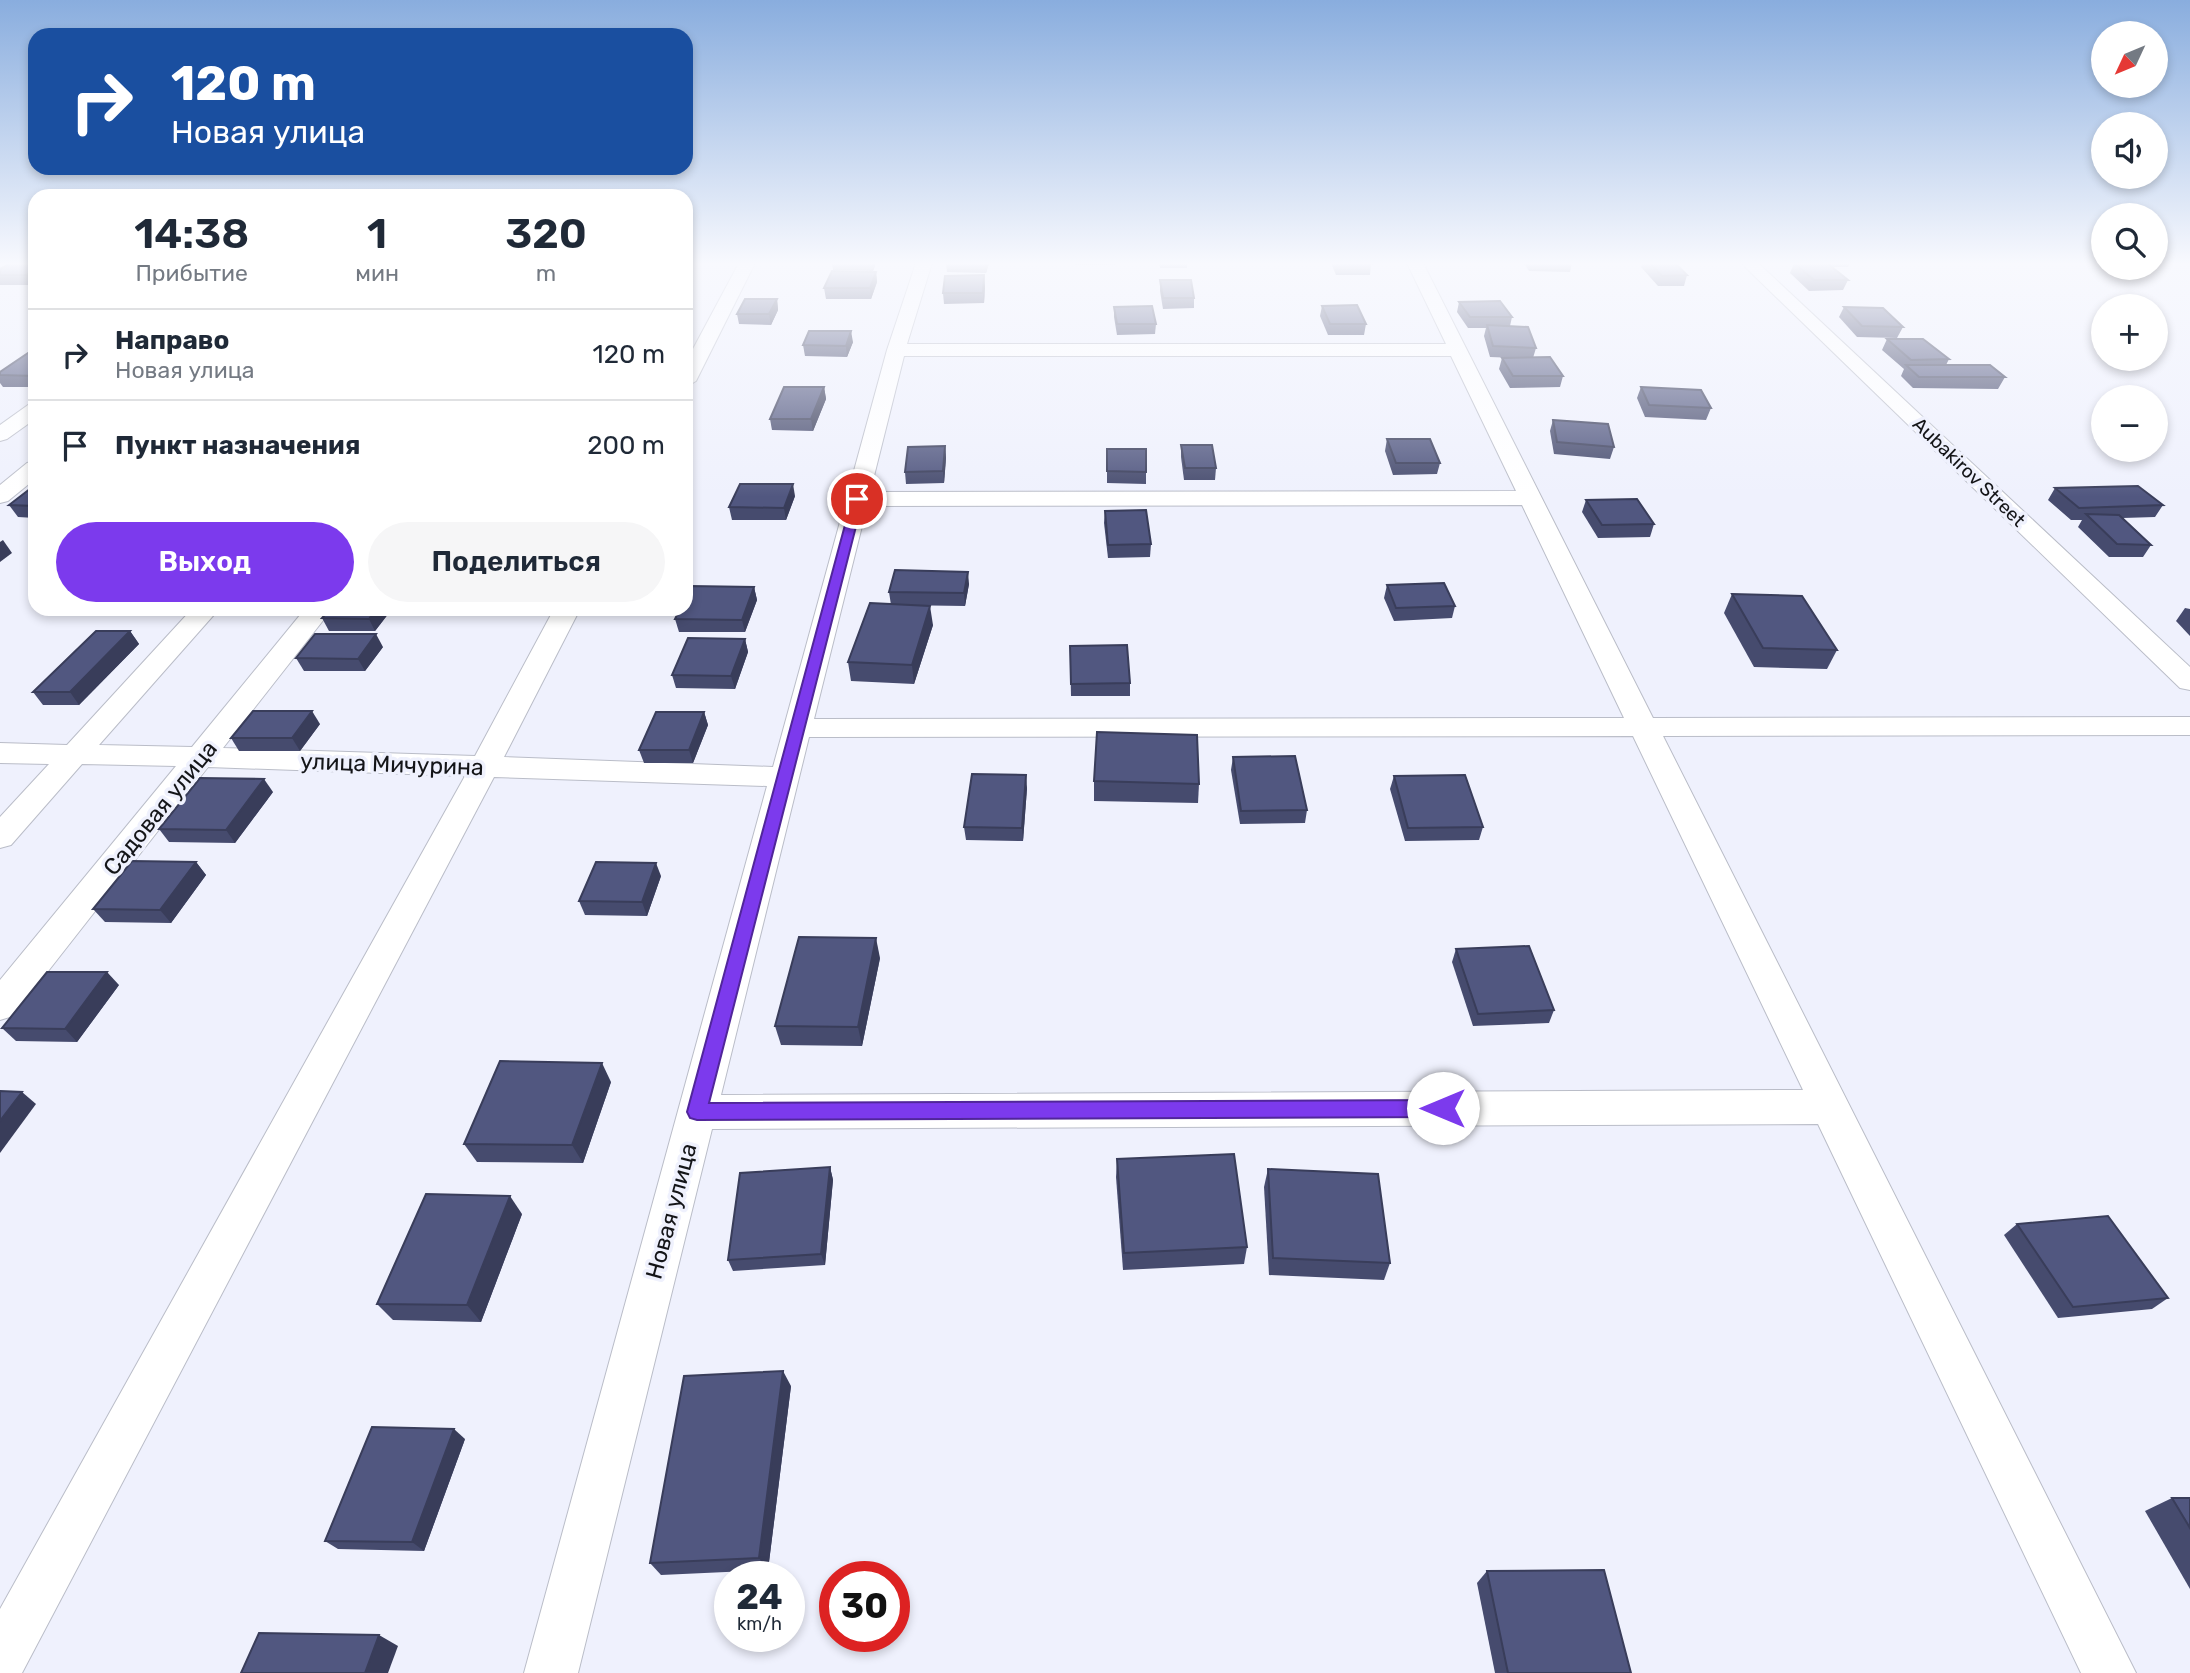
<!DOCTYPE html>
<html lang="ru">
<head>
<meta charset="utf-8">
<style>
	:root { --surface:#fff; --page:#f6f6f7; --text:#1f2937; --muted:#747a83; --line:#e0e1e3; --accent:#7c3aed }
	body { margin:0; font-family:Rubik,sans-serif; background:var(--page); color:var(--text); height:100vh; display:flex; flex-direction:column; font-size:26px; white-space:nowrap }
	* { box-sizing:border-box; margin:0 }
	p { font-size:23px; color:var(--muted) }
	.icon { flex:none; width:38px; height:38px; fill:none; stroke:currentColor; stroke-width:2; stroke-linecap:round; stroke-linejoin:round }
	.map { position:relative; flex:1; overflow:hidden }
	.drawer { position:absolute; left:28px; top:189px; width:665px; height:427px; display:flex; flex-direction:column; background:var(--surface); border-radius:21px; box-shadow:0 4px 10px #0003 }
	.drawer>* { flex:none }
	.banner { position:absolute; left:28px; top:28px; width:665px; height:147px; border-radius:21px; box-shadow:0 4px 10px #0003; background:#1a4fa0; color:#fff; overflow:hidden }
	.needle { width:46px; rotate:226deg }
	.tools { position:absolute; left:2091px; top:21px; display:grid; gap:14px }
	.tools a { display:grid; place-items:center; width:77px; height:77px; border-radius:50%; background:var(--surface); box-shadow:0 4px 10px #0003; font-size:35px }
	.speed { position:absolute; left:714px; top:1561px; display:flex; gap:14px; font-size:35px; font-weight:700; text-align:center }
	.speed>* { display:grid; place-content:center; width:91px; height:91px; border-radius:50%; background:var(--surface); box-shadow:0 4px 10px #0003; line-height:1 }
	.speed small { font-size:18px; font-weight:400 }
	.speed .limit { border:10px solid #d22; background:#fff; color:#111 }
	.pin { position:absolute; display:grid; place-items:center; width:60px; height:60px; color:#fff; margin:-30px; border:4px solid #fff; border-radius:50%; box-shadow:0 2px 7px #0007 }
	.me { position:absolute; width:77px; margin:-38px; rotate:270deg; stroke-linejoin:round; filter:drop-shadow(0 0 5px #0008) }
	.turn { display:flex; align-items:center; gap:24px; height:147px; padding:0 28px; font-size:32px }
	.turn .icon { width:91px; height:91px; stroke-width:2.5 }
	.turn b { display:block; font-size:49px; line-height:60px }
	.eta { display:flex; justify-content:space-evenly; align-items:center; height:119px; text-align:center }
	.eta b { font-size:42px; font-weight:600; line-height:49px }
	.cta { display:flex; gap:14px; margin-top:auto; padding:14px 28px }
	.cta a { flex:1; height:80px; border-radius:42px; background:var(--accent); color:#fff; font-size:28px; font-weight:600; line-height:80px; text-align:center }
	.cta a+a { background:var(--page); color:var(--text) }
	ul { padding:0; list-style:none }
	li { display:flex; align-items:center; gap:21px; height:91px; padding:0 28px; border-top:2px solid var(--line) }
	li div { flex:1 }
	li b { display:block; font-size:26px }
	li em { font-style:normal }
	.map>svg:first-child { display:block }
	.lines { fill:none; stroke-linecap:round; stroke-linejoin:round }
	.street-casing { stroke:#babdc8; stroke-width:2 }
	.street { fill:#fff; fill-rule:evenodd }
	.wall { fill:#464b6e }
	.shaded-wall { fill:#393d5a }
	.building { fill:#515780; stroke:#393d5a; stroke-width:2 }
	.route { fill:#7c3aed; stroke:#51269a; stroke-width:2 }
	.labels { text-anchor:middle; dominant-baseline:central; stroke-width:7; stroke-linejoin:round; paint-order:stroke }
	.far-street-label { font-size:19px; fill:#141518; stroke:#eff1fd }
	.street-label { font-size:23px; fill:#141518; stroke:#eff1fd }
</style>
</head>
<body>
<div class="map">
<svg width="2190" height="1673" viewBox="0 0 2190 1673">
	<rect width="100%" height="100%" fill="#eff1fd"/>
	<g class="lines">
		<g class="street-casing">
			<g id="street">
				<polygon points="739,263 755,263 696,381 686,387 686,362"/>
				<path d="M916,263h16l-25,81h539l-39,-81h16l230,455 537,-1v18l-527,1 473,937h-55l-263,-549 -1106,5 -134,544h-54l243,-887 -273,-9 -472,896h-22v-64l465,-833 -257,-9 -195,249 -13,4v-40l176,-214 -94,-2 -71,81 -11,3v-31l49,-53 -49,-1v-20l67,2 125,-136h27l-120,136 93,2 113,-138h27l-109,139 252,8 79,-147h26l-76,148 269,10 114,-417zM904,356h547l65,135 -646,1zM1522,505l102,213 -810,1 53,-213zM1633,736l170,354 -1082,5 88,-358z"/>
				<polygon points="1741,263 1758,263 2190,667 2190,690 2180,688"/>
				<polygon points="35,403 35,419 7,439 0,441 0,425 28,405"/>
				<polygon points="35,461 35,479 8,501 0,503 0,485 27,463"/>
			</g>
		</g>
		<use href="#street" class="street"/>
	</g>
	<g class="wall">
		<polygon points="35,263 35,284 33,285 0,285 0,269"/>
		<polygon points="832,263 876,263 873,271 833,270"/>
		<polygon points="946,263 989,263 986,273 947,272"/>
		<polygon points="1075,263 1120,263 1120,264 1075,265"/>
		<polygon points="1159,263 1187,263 1187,268 1160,268"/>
		<polygon points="1331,263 1371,263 1370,275 1336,275"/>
		<polygon points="1524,263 1572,263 1570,272 1529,271"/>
		<polygon points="1643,263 1675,263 1687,275 1684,286 1658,286 1641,267"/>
		<polygon points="1794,263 1850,263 1848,267 1832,267 1848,280 1843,290 1809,291 1790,273"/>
		<polygon points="876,272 877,282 871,299 826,299 824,288"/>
		<polygon points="1160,280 1194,298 1194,308 1163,309 1160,291"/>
		<polygon points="985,286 984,303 944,304 943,293"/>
		<polygon points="777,299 778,310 771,325 739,324 737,314"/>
		<polygon points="1459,302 1512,317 1510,326 1536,348 1533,358 1563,376 1560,387 1510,388 1499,369 1502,358 1516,358 1490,357 1484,336 1486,328 1468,328 1457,312"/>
		<polygon points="1322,306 1366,324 1364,335 1328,335 1320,316"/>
		<polygon points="1114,307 1156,324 1155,334 1117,335 1114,317"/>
		<polygon points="1844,307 1903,327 1897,338 1857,337 1839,317"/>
		<polygon points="1887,339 1949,359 1946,365 2005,377 1998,389 1913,388 1901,376 1904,369 1882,350"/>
		<polygon points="853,342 847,357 805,356 803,345"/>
		<polygon points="35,351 35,387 3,387 0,383 0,372"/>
		<polygon points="824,387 826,399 813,431 772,430 770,419"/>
		<polygon points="1641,387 1711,408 1706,420 1645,417 1637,398"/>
		<polygon points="1553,420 1614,447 1610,459 1554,454 1550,431"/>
		<polygon points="1387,439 1440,463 1437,474 1393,475 1385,451"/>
		<polygon points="1181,445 1216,468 1215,480 1184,480 1181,457"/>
		<polygon points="945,446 946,458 944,483 906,484 905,472"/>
		<polygon points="1107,449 1146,472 1146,484 1107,483"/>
		<polygon points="35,485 35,518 18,517 9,505"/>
		<polygon points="2055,488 2163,505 2155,517 2123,518 2151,545 2143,557 2109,557 2078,527 2082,520 2071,520 2048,500"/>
		<polygon points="795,496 786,520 732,520 729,507"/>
		<polygon points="1586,500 1654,524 1650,537 1598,538 1582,512"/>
		<polygon points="1105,511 1151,544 1150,557 1108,558 1104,523"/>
		<polygon points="969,584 965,606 897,605 933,625 914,684 851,681 848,662 891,605 889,592"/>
		<polygon points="1387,585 1455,606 1452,618 1394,621 1384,598"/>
		<polygon points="754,587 757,600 745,632 679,632 675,619"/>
		<polygon points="1732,594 1837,650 1827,669 1754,667 1724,613"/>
		<polygon points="2185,608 2190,609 2190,636 2176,621"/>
		<polygon points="330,609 392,609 375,631 329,631 322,618"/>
		<polygon points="130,631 139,644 79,705 43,705 33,692"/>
		<polygon points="745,639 748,652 735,689 676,688 672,675"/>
		<polygon points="1070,646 1130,683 1130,696 1071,696"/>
		<polygon points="383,647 365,671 304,671 296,658"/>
		<polygon points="704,712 708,725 693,763 644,763 639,750"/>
		<polygon points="320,724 300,751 239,751 231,738"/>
		<polygon points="1233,757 1307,810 1305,823 1240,824 1231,770"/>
		<polygon points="1394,776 1483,827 1479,840 1405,841 1390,789"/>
		<polygon points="1094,781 1199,784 1198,803 1094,801"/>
		<polygon points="1027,788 1023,841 966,840 964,827"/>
		<polygon points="273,792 235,843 169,842 159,829"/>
		<polygon points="196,862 206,875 171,923 105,922 93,909"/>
		<polygon points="661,876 647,916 585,915 579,901"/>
		<polygon points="1456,949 1554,1010 1549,1023 1473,1026 1452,962"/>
		<polygon points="880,958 862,1046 781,1045 775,1026"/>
		<polygon points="119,985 77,1042 16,1041 2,1028"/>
		<polygon points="611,1082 583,1163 477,1162 464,1144"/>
		<polygon points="1117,1159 1247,1247 1244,1264 1123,1270 1116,1177"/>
		<polygon points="830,1167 833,1180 825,1265 733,1271 728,1260"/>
		<polygon points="1268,1169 1390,1263 1384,1280 1269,1275 1264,1187"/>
		<polygon points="522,1214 481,1322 393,1320 377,1304"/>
		<polygon points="2017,1224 2168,1298 2152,1309 2058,1318 2004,1235"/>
		<polygon points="791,1386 768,1570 661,1575 650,1563"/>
		<polygon points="465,1439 424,1551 338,1549 325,1541"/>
		<polygon points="2172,1498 2190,1498 2190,1589 2145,1511"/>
		<polygon points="1487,1571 1631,1673 1495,1673 1477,1583"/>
	</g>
	<g class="shaded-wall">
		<polygon points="872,263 876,263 873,271"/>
		<polygon points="985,263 989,263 986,273"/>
		<polygon points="35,270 35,284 33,285 26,275"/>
		<polygon points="876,272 877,282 871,299 870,288"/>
		<polygon points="984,275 985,286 984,303 983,293"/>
		<polygon points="777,299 778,310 771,325 769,314"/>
		<polygon points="851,331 853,342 847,357 846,346"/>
		<polygon points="824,387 826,399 813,431 811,419"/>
		<polygon points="945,446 946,458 944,483 943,471"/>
		<polygon points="793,484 795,496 786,520 784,508"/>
		<polygon points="3,540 12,553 0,562 0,542"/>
		<polygon points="968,572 969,584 965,606 964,593"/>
		<polygon points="754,587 757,600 745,632 742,620"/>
		<polygon points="930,606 933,625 914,684 912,665"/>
		<polygon points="376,609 392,609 375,631 369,619"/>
		<polygon points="130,631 139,644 79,705 70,692"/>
		<polygon points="376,634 383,647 365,671 358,659"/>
		<polygon points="745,639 748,652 735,689 731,676"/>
		<polygon points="312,711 320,724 300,751 292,738"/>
		<polygon points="704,712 708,725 693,763 689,750"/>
		<polygon points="1026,775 1027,788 1023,841 1022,828"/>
		<polygon points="264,779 273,792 235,843 226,830"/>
		<polygon points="196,862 206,875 171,923 160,910"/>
		<polygon points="656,863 661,876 647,916 642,902"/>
		<polygon points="876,938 880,958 862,1046 858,1027"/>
		<polygon points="107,972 119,985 77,1042 65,1029"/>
		<polygon points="602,1063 611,1082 583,1163 572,1145"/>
		<polygon points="22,1092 36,1104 0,1153 0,1121"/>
		<polygon points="830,1167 833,1180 825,1265 821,1254"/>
		<polygon points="510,1196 522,1214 481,1322 467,1305"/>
		<polygon points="783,1371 791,1386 768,1570 759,1558"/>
		<polygon points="454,1429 465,1439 424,1551 412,1542"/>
		<polygon points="379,1635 398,1646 388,1673 365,1673"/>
	</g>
	<g class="building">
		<polygon points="11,263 35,263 35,270 26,275 0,275 0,269"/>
		<polygon points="1337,263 1371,263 1372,264 1337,264"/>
		<polygon points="1650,263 1675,263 1687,275 1662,276"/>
		<polygon points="1794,263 1827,263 1848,280 1814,280"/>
		<polygon points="832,271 876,272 870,288 824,288"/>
		<polygon points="984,275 983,293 943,293 945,276"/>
		<polygon points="1160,280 1191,280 1194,298 1163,298"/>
		<polygon points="745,299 777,299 769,314 737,314"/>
		<polygon points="1500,301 1512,317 1470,317 1459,302"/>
		<polygon points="1357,305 1366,324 1330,324 1322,306"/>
		<polygon points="1152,306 1156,324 1117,324 1114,307"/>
		<polygon points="1844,307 1883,308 1903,327 1862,326"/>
		<polygon points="1487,325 1528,327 1536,348 1493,346"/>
		<polygon points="809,331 851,331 846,346 803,345"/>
		<polygon points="1887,339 1923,339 1949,359 1911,360"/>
		<polygon points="31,351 35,351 35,376 0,375 0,372"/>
		<polygon points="1550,357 1563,376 1513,376 1502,358"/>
		<polygon points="1906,365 1990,365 2005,377 1919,377"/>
		<polygon points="784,387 824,387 811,419 770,419"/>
		<polygon points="1641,387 1701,390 1711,408 1649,405"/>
		<polygon points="1553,420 1608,424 1614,447 1557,442"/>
		<polygon points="1387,439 1430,439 1440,463 1396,463"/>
		<polygon points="1181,445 1212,445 1216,468 1185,468"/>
		<polygon points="945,446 943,471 905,472 908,447"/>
		<polygon points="1107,449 1146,449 1146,472 1107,471"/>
		<polygon points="740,484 793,484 784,508 729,507"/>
		<polygon points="35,485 35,506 9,505"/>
		<polygon points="2138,486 2163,505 2079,508 2055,488"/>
		<polygon points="1637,499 1654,524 1602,525 1586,500"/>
		<polygon points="1146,510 1151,544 1108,545 1105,511"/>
		<polygon points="2086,514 2119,515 2151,545 2117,544"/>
		<polygon points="895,570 968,572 964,593 889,592"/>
		<polygon points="1444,583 1455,606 1396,608 1387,585"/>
		<polygon points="690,586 754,587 742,620 675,619 680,609 686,609 686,596"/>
		<polygon points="1732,594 1802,596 1837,650 1763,648"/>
		<polygon points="870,603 930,606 912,665 848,662"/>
		<polygon points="330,609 376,609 369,619 322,618"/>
		<polygon points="96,631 130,631 70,692 33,692"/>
		<polygon points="315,634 376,634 358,659 296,658"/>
		<polygon points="688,638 745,639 731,676 672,675"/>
		<polygon points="1127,645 1130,683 1071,684 1070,646"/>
		<polygon points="253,711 312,711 292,738 231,738"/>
		<polygon points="656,712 704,712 689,750 639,750"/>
		<polygon points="1097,732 1197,735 1199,784 1094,781"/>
		<polygon points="1295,756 1307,810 1241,811 1233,757"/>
		<polygon points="972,774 1026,775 1022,828 964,827"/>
		<polygon points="1465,775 1483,827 1408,828 1394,776"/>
		<polygon points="200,778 264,779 226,830 159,829"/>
		<polygon points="132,861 196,862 160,910 93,909"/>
		<polygon points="596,862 656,863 642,902 579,901"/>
		<polygon points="799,937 876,938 858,1027 775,1026"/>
		<polygon points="1529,946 1554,1010 1478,1014 1456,949"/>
		<polygon points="47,972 107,972 65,1029 2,1028"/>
		<polygon points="500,1061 602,1063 572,1145 464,1144"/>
		<polygon points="0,1091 22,1092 0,1121"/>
		<polygon points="1234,1154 1247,1247 1124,1253 1117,1159"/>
		<polygon points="830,1167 821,1254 728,1260 740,1173"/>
		<polygon points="1268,1169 1378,1174 1390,1263 1273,1258"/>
		<polygon points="426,1194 510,1196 467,1305 377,1304"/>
		<polygon points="2108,1216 2168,1298 2073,1307 2017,1224"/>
		<polygon points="783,1371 759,1558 650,1563 684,1376"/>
		<polygon points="372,1427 454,1429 412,1542 325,1541"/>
		<polygon points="2172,1498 2190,1498 2190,1528"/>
		<polygon points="1604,1570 1631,1673 1508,1673 1487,1571"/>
		<polygon points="259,1633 379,1635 365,1673 241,1673"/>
	</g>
	<linearGradient id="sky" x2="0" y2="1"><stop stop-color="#89adde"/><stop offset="0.53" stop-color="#f8f9fe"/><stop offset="1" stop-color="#f8f9fe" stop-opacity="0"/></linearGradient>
	<rect width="2190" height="497" fill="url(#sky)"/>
	<polygon class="route" points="857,496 863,499 709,1103 1443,1100 1450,1102 1453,1108 1450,1114 1443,1117 697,1120 690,1118 687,1112 852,499"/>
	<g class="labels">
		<g class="far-street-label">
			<text transform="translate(1969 472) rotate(44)">Aubakirov Street</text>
		</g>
		<g class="street-label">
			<text transform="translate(392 764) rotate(2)">улица Мичурина</text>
			<text transform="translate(160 808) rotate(-51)">Садовая улица</text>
			<text transform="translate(671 1211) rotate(-75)">Новая улица</text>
		</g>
	</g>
</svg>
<div class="tools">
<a><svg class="needle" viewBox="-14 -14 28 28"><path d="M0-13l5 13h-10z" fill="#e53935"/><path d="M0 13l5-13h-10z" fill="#747a83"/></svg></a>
<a><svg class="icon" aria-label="sound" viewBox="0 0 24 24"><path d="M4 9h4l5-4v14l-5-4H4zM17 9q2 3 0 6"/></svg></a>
<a><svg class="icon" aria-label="search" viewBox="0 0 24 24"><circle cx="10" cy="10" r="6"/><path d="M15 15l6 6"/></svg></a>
<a>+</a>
<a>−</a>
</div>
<div class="speed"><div>24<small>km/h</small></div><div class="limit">30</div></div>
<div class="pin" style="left:857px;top:499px;background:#d93025"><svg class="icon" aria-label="arrive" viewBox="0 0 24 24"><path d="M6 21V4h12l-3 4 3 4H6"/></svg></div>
<svg class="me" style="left:1443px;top:1108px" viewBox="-20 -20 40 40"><circle r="19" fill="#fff"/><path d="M0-13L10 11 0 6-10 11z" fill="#7c3aed"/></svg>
<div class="banner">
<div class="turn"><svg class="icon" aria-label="right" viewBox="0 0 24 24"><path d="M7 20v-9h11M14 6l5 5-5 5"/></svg><div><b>120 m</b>Новая улица</div></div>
</div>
<section class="drawer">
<div class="eta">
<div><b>14:38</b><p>Прибытие</p></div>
<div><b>1</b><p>мин</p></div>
<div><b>320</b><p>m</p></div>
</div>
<ul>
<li><svg class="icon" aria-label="right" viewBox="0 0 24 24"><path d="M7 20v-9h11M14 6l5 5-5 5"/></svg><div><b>Направо</b><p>Новая улица</p></div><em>120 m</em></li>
<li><svg class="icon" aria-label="arrive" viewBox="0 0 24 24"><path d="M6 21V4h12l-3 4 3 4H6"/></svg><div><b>Пункт назначения</b></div><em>200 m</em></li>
</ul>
<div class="cta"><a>Выход</a><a>Поделиться</a></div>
</section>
</div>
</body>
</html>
